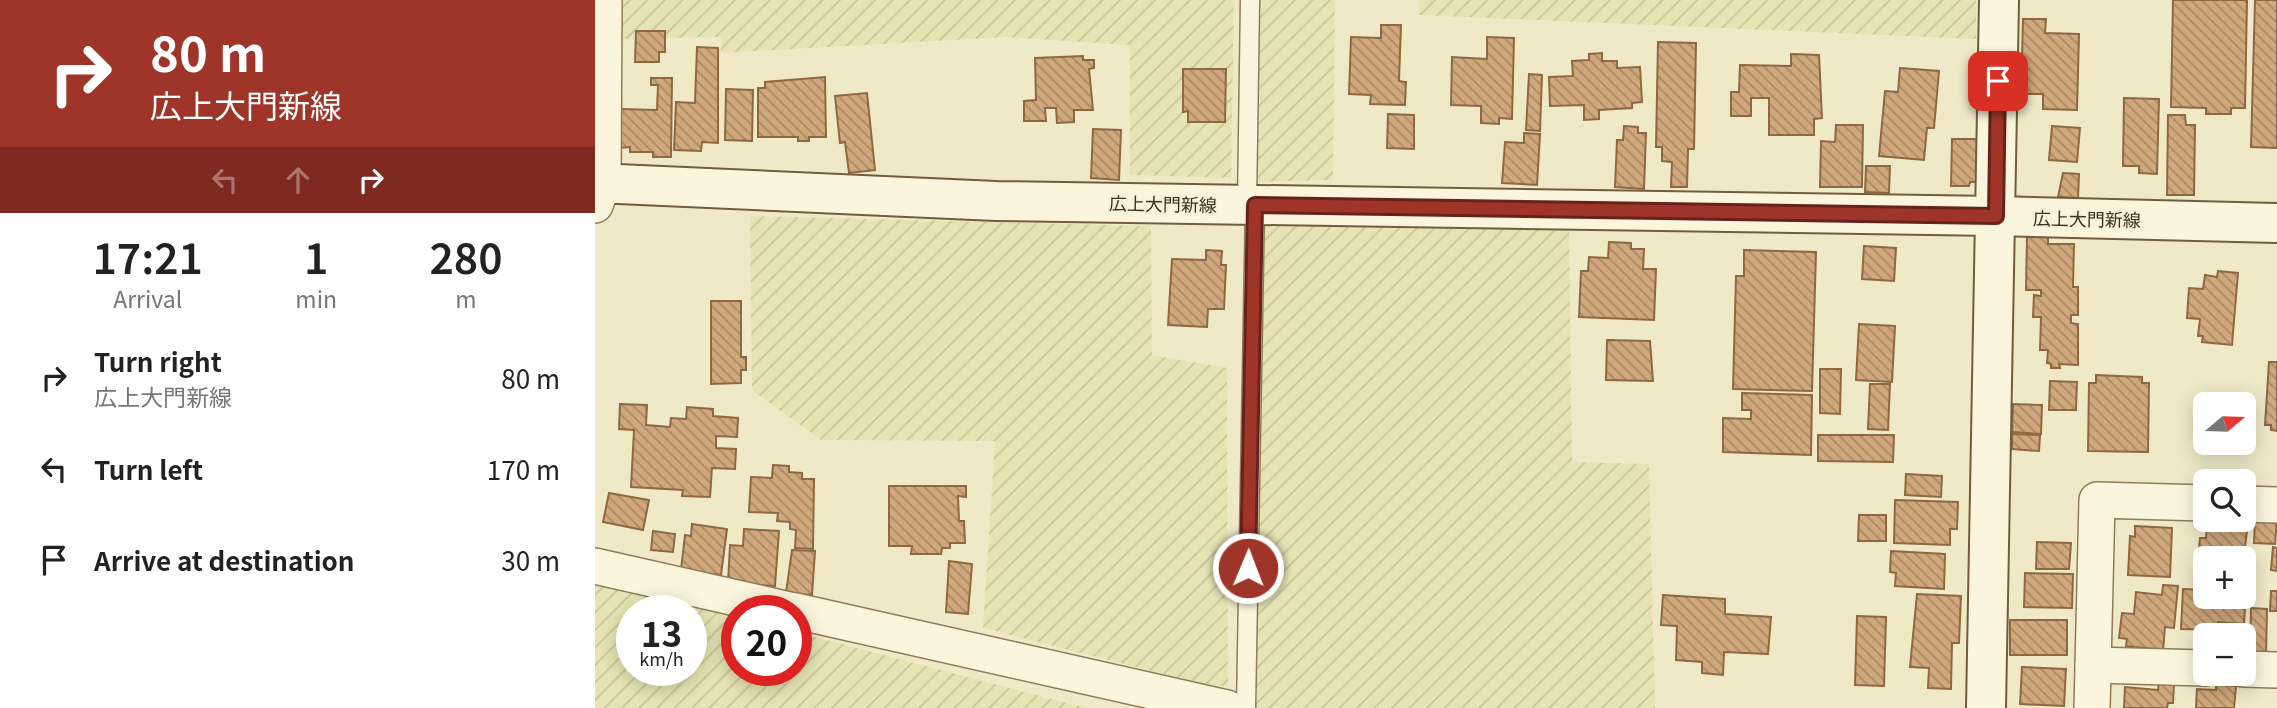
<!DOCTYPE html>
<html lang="en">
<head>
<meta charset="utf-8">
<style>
	:root { --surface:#fff; --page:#f2f2f2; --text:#222; --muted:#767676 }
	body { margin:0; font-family:Georgia,"Noto Sans JP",serif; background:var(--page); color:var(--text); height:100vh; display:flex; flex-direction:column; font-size:26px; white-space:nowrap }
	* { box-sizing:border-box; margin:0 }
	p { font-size:23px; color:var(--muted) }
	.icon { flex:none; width:38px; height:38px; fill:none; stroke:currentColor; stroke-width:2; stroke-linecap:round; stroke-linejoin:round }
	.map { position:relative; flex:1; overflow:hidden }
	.side { display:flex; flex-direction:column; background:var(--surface); width:595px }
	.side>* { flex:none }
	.guide { background:#9f3529; color:#fff; overflow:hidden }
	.needle { width:46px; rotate:71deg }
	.controls { position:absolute; left:1598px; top:392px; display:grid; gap:14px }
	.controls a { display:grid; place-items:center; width:63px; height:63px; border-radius:10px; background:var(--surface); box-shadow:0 4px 18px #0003; font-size:35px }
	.speed { position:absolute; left:21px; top:595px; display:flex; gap:14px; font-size:35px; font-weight:700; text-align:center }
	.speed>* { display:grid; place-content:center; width:91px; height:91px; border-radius:50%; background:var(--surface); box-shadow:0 4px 18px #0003; line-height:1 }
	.speed small { font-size:18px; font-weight:400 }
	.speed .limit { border:10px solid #d22; background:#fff; color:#111 }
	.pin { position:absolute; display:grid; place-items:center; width:60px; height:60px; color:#fff; margin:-30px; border-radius:14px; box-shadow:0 4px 10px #0006 }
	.me { position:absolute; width:77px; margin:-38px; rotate:1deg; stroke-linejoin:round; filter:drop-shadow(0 0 5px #0008) }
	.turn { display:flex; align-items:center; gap:24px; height:147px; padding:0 35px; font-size:32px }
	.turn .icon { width:91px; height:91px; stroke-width:2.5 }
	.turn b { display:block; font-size:49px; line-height:60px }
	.lanes { display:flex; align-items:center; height:66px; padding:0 35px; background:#0003; justify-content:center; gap:35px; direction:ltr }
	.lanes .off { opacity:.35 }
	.eta { display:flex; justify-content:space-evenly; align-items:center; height:119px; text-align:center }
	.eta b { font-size:42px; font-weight:600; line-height:49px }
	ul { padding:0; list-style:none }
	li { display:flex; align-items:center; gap:21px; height:91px; padding:0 35px }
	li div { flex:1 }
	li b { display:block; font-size:26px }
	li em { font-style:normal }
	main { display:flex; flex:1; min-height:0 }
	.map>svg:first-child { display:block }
	.farmland { fill:url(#farmland-furrows); fill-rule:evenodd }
	.building { fill:url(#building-back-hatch); stroke:#8e6840; stroke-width:2 }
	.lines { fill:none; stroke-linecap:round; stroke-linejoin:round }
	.lane-casing { stroke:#8e7c5b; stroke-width:21 }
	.street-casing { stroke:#8e7c5b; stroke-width:38 }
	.secondary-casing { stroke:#705d3e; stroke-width:42 }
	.lane { stroke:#faf5dc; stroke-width:18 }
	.street { stroke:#faf5dc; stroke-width:35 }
	.secondary { stroke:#faf5dc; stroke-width:38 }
	.route-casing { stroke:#67221b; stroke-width:18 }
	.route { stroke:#9f3529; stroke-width:12 }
	.labels { text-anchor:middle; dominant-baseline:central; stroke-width:5; stroke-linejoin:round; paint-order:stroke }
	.street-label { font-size:18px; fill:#3d3120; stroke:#f7f2d8 }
</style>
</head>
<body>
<main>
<section class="side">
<div class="guide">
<div class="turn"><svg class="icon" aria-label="right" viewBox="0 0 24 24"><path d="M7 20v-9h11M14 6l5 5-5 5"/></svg><div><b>80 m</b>広上大門新線</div></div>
<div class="lanes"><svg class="icon off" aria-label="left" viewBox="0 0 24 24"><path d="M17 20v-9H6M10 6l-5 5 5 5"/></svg><svg class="icon off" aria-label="ahead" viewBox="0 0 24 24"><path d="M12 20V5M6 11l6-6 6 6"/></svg><svg class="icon" aria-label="right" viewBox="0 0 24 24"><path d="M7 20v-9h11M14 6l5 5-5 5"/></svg></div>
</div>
<div class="eta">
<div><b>17:21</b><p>Arrival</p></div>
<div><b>1</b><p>min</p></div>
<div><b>280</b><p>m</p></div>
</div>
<ul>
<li><svg class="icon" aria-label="right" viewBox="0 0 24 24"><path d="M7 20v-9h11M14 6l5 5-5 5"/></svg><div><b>Turn right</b><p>広上大門新線</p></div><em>80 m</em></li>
<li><svg class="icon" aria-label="left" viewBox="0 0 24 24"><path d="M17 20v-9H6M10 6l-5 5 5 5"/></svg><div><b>Turn left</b></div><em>170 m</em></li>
<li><svg class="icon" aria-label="arrive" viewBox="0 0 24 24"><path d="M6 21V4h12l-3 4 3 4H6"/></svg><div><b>Arrive at destination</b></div><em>30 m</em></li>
</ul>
</section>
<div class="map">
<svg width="1682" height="708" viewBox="0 0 1682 708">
	<defs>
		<pattern id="farmland-furrows" width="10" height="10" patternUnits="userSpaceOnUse" patternTransform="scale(1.75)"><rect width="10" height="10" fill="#e7e4b4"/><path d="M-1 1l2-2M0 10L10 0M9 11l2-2" fill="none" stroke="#c7c49a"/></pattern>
		<pattern id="building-back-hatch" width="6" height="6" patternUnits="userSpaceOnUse" patternTransform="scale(1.75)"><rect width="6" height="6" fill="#d0a87c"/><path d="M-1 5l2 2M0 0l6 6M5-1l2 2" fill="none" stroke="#aa8965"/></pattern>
	</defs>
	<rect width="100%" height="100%" fill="#f0e9c8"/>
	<g class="farmland">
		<polygon points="25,0 639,0 636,178 535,175 535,45 411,37 125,53 128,37 23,39"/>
		<polygon points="662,0 740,0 738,180 655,182"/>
		<polygon points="824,0 1381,0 1381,39 824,15"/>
		<polygon points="155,216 556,226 557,355 632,368 633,686 612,685 388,628 400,441 226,440 157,390"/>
		<polygon points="670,223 974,228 977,462 1054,464 1060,708 660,708"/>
		<path d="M0,578l142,38v54h59v-38l290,76h-491zM37,611h59v59h-59z"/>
	</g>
	<g class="building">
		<polygon points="1578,0 1652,0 1650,108 1636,108 1636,114 1611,114 1611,108 1576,107"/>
		<polygon points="1660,0 1682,0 1682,148 1656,147"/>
		<polygon points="1428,19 1451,19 1450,33 1484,34 1482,110 1448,109 1448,94 1426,94"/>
		<polygon points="786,25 806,25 804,81 811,82 810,105 775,104 776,95 754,94 756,37 786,38"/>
		<polygon points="41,31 70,31 70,52 64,52 64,62 40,62"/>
		<polygon points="892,37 919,38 917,119 904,118 904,124 886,123 886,106 856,105 857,57 892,59"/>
		<polygon points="1063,42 1101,43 1099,149 1093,149 1092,187 1076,187 1077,162 1067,161 1067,147 1061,147"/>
		<polygon points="102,47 123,48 123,143 107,142 106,151 79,150 81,102 100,103"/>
		<polygon points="1007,53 1007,61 1022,61 1022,68 1045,67 1047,102 1037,103 1037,108 1004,110 1004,119 989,120 989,105 955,106 954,77 978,76 977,61 994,60 994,54"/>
		<polygon points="1196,54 1224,55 1227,118 1219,119 1219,135 1174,135 1174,98 1156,98 1156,116 1136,116 1136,92 1144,92 1145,65 1196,66"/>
		<polygon points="488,56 488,60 499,60 499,68 494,69 498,110 479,110 479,122 462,123 461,108 450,108 451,121 429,121 429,101 441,100 440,58"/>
		<polygon points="1305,68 1344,71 1339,128 1332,128 1329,160 1284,156 1290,91 1303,92"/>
		<polygon points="588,69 631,69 630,122 593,122 593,111 588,112"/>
		<polygon points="934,74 947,75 945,131 931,130"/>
		<polygon points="230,77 231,137 214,137 214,141 203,141 203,137 163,137 163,88 170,88 170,82"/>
		<polygon points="56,78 77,78 76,157 58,157 58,152 35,152 35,147 25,148 26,109 62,110 63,85 56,85"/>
		<polygon points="131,89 158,90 157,141 130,140"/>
		<polygon points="272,93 280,170 254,173 250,142 245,143 240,96"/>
		<polygon points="1529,98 1564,99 1562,174 1544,173 1544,166 1528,166"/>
		<polygon points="793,114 819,115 819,149 792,148"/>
		<polygon points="1573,115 1590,115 1591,125 1600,125 1599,195 1572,195"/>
		<polygon points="1241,125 1268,125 1267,187 1225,187 1226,141 1240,142"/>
		<polygon points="1029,126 1043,127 1043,133 1051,133 1049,189 1020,187 1022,140 1028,140"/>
		<polygon points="1457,126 1485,128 1482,162 1454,160"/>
		<polygon points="498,129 526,130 524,180 496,178"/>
		<polygon points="929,133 945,134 942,185 907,183 910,142 929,143"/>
		<polygon points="1357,139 1383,139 1382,182 1375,182 1374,186 1356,186"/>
		<polygon points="1271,166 1295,166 1294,193 1270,192"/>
		<polygon points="1468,173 1484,174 1483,198 1463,197"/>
		<polygon points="1432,236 1453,236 1453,244 1479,244 1478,287 1483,287 1483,315 1476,315 1476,323 1483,324 1483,365 1464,364 1465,368 1456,368 1456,364 1452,363 1453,350 1445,350 1446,317 1438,317 1439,295 1446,296 1446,290 1431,290"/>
		<polygon points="1014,242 1036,243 1036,249 1049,249 1048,269 1061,269 1059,320 984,317 986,271 993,271 994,257 1013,258"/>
		<polygon points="1269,246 1301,248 1299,281 1267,279"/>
		<polygon points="611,250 627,251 626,265 631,265 629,309 613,309 612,327 573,325 577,259 611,260"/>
		<polygon points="1149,250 1221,252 1217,391 1138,389 1141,276 1149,276"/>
		<polygon points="1623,271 1643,273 1637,345 1607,342 1608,336 1603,336 1605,319 1592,318 1594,288 1608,289 1610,275 1622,277"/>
		<polygon points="116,301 146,301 146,357 151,357 151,370 146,370 146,383 116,384"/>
		<polygon points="1264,324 1300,326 1297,382 1261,380"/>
		<polygon points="1012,340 1055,341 1058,381 1011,380"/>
		<polygon points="1674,362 1682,362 1682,431 1676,430 1676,425 1670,425"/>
		<polygon points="1225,369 1246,369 1245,414 1225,413"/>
		<polygon points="1501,375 1547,377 1547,383 1554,383 1553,452 1493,451 1494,383 1501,383"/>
		<polygon points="1455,381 1482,382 1481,410 1454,410"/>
		<polygon points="1275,384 1295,384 1293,430 1273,429"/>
		<polygon points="1147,393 1217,395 1216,455 1128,452 1128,418 1156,419 1156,410 1147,410"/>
		<polygon points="25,404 52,405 51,425 75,427 76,418 91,419 92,407 118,409 118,416 143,418 142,437 121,436 121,448 141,449 140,469 117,468 115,497 87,496 88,490 36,487 39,430 24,429"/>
		<polygon points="1418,404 1447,405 1446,434 1417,432"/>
		<polygon points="1417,434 1445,435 1444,451 1417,449"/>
		<polygon points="1223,435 1299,435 1298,462 1223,461"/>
		<polygon points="178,465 194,466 194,472 207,473 207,479 219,479 218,549 200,548 201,530 195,529 195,522 182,521 183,513 154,512 156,477 177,478"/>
		<polygon points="1311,474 1347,476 1346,497 1310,495"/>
		<polygon points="294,486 371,486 371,497 363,496 364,521 369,521 370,543 355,543 355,548 347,548 346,554 316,554 317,546 294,546"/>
		<polygon points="14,493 54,500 48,530 8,522"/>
		<polygon points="1300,500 1363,502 1362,529 1355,529 1355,545 1299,543"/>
		<polygon points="1264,515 1291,515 1291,541 1263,541"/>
		<polygon points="1660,519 1682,520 1680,544 1659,543"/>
		<polygon points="1612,520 1653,523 1648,563 1648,558 1603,559 1605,538 1611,538"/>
		<polygon points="97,524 132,529 126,575 86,570 90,535 96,536"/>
		<polygon points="1540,526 1577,528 1575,577 1533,575 1535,536 1540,537"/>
		<polygon points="149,529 184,531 180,586 133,583 135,545 148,546"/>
		<polygon points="58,531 80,534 78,552 56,550"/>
		<polygon points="1442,542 1476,543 1474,569 1441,569"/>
		<polygon points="1678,547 1682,548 1682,571 1676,570"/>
		<polygon points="197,550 220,551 217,595 191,593"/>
		<polygon points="1296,551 1350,554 1349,589 1300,586 1301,573 1295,572"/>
		<polygon points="354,561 377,564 373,614 351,612"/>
		<polygon points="1430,573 1478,574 1477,608 1429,607"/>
		<polygon points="1568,585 1583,586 1579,628 1570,627 1568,650 1531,646 1532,639 1524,638 1527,613 1539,614 1541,592 1567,595"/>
		<polygon points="1588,589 1610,590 1610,597 1648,597 1648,592 1651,592 1649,624 1623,622 1622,630 1586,629"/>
		<polygon points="1676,591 1682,591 1682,611 1675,611"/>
		<polygon points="1322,594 1366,596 1364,643 1357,643 1356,689 1333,688 1334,668 1315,667"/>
		<polygon points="1068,595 1130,599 1130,614 1176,617 1173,654 1129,652 1128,675 1107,673 1107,662 1081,660 1082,626 1066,625"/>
		<polygon points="1656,608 1672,609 1671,655 1655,654"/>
		<polygon points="1262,616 1291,617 1289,686 1260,685"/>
		<rect x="1415" y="620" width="57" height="35"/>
		<polygon points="1427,667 1471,669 1469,706 1425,704"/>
		<polygon points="1564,683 1579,684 1578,703 1573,703 1572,708 1529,708 1530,687 1563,690"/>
		<polygon points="1621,685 1641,686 1639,708 1601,708 1602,689 1621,690"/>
	</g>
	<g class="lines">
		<g class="lane-casing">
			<g id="lane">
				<polyline points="652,204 655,0"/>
				<polyline points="651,708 660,205"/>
			</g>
		</g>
		<g class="street-casing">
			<g id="street">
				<polyline points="0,205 8,184 9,0"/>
				<polyline points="1648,504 1682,505"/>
				<polyline points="0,566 199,611"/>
				<polyline points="201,611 632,708"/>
				<polyline points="1498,665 1610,668"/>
				<polyline points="1648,669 1682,670"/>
				<polyline points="1497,708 1502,500 1610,503"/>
			</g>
		</g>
		<g class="secondary-casing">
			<g id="secondary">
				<polyline points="0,183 401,201 1401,216 1682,223"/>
				<polyline points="1391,708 1404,0"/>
			</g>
		</g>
		<use href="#lane" class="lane"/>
		<use href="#street" class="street"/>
		<use href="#secondary" class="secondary"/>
	</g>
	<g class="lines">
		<g class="route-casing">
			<polyline id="route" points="653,568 660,205 1401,216 1403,81"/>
		</g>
		<use href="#route" class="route"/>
	</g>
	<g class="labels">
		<g class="street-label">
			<text transform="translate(568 203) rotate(1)">広上大門新線</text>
			<text transform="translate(1492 218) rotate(1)">広上大門新線</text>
		</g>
	</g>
</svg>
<div class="controls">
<a><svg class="needle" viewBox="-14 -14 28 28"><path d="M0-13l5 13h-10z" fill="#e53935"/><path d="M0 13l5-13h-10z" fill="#767676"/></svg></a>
<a><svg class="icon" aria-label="search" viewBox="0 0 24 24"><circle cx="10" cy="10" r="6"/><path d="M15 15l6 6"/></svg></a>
<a>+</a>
<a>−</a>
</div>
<div class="speed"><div>13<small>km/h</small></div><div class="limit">20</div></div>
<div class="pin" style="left:1403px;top:81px;background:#d93025"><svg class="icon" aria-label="arrive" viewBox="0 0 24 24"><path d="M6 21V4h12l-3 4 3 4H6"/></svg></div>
<svg class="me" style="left:653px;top:568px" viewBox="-20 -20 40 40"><circle r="17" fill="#9f3529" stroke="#fff" stroke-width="3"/><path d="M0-11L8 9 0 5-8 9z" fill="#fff"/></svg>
</div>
</main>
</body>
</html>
